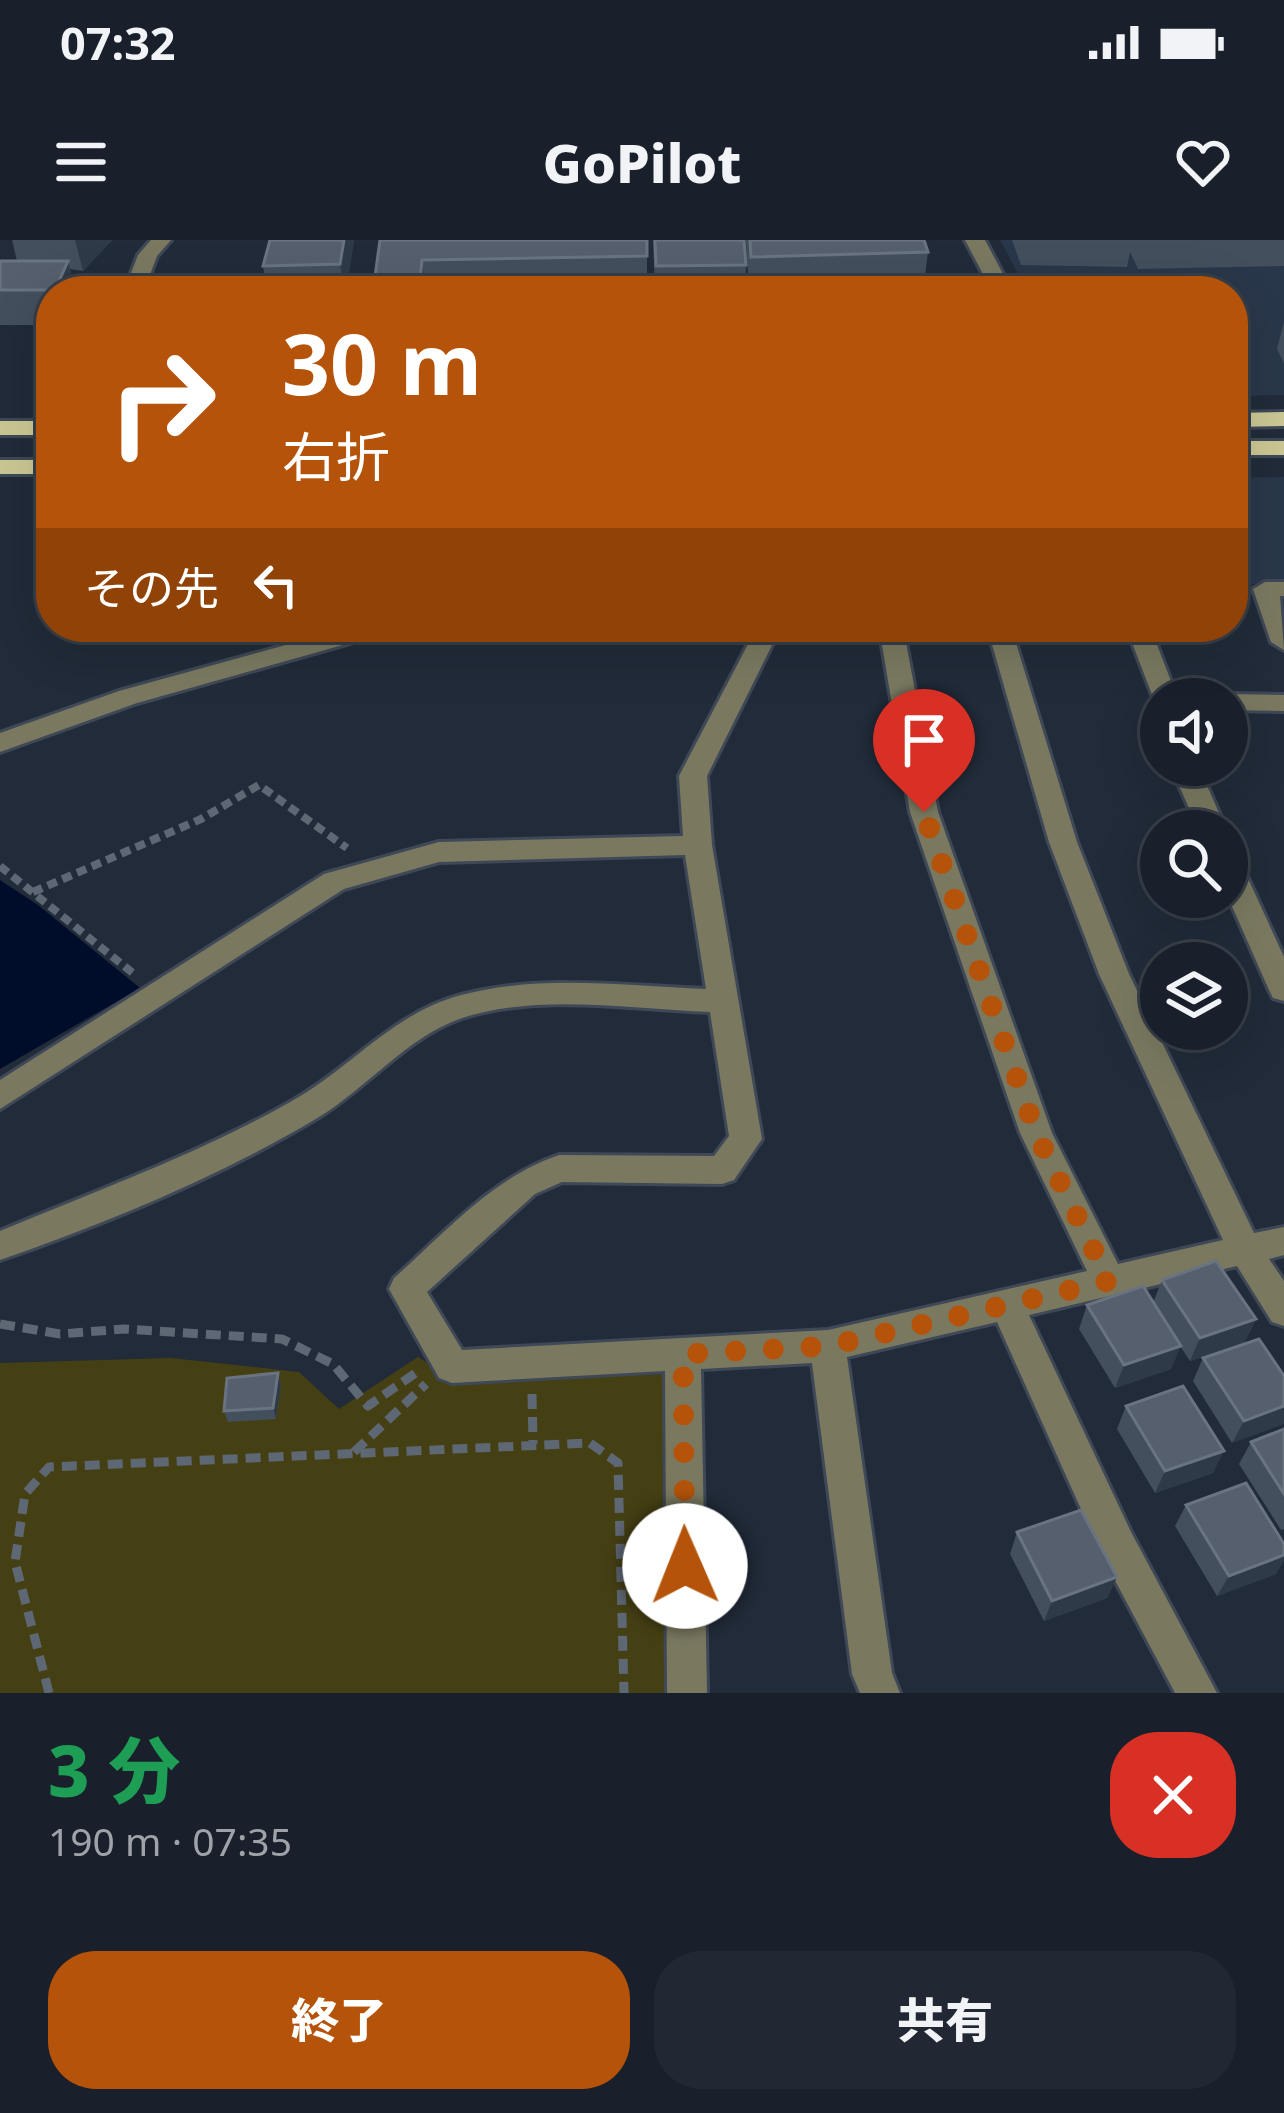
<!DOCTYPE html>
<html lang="ja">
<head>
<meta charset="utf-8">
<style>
	:root { --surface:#19202b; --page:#222833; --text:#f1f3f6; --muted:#9fa3a9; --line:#373e47; --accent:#b45309 }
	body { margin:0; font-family:"Noto Sans","Noto Sans JP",sans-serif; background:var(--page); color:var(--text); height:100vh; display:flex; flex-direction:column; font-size:45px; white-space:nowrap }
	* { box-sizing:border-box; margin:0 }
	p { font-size:39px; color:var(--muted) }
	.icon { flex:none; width:66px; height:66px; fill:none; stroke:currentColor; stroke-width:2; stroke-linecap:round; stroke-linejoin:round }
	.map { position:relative; height:1453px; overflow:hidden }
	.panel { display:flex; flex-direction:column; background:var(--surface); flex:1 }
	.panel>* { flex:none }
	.top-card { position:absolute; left:36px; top:36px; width:1212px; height:366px; border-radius:48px; box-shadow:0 12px 48px #0002,0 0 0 3px var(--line); background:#b45309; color:#fff; overflow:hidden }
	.tools { position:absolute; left:1140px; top:438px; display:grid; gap:24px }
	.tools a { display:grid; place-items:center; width:108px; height:108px; border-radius:50%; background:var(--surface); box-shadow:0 12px 48px #0002,0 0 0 3px var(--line); font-size:60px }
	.pin { position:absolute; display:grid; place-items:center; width:102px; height:102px; color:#fff; margin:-123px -51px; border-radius:50% 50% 50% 0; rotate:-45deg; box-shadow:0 0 12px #0007 }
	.pin .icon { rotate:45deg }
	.me { position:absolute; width:132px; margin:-66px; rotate:359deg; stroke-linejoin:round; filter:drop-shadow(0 0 9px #0008) }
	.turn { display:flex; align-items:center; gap:42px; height:252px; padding:0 48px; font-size:54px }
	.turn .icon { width:156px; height:156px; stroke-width:2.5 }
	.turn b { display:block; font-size:84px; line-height:102px }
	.then { display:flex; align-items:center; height:114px; padding:0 48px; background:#0003; gap:24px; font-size:45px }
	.round { display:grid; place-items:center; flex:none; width:126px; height:126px; border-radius:48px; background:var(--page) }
	.summary { display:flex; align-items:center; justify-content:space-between; height:204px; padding:0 48px }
	h1 { font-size:72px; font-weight:800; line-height:90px; color:#1e9e55 }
	.primary-button { display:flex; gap:24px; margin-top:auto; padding:24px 48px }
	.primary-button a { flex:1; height:138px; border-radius:48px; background:var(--accent); color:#fff; font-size:48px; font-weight:800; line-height:138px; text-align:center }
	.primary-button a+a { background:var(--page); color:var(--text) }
	.status { display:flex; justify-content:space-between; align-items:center; height:84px; padding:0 60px; background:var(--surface); direction:ltr }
	.status svg { height:33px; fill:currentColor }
	header { display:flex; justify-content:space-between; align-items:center; height:156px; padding:0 48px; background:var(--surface); font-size:54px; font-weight:800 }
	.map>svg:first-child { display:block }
	.built { fill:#29374a }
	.green { fill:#454013 }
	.water { fill:#000d2a }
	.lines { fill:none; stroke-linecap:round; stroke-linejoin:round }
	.minor-casing { stroke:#3f4856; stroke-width:6 }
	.major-casing { stroke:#3f4856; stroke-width:6 }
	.path-far1 { stroke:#5e6774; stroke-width:8; stroke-dasharray:10 6; stroke-linecap:butt }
	.path { stroke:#5e6774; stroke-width:9; stroke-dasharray:15 8; stroke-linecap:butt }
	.minor { fill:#7a7960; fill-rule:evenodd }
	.major { fill:#cbc794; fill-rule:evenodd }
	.wall { fill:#444f5e }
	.shaded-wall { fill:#2f3a49 }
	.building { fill:#555f6d; stroke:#6a7481; stroke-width:3 }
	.route { stroke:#b45309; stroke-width:21; stroke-dasharray:0 37.8 }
</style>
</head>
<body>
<div class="status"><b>07:32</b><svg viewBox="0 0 49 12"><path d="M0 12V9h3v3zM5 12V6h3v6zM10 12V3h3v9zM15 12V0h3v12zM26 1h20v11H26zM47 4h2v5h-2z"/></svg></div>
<header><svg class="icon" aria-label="menu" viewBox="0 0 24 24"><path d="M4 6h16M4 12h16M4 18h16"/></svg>GoPilot<svg class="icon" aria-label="heart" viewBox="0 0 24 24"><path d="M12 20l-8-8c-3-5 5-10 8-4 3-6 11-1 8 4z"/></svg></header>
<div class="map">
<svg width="1284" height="1453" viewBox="0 0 1284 1453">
	<rect width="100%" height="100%" fill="#212b39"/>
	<g class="built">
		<polygon points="1000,0 1284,0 1284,155 1233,156 1233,51 1027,51"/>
		<polygon points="1284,237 1284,344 1233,344 1233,238"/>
	</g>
	<polygon class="green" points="418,1117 456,1141 667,1134 675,1453 0,1453 0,1123 171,1118 299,1132 339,1169"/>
	<polygon class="water" points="0,640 38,665 140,748 0,829"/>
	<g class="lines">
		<g class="minor-casing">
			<g id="minor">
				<polygon points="151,0 171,0 157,16 144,51 124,51 138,15"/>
				<polygon points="965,0 985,0 1012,51 992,51"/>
				<polygon points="1265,342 1284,342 1284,356 1280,356 1284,410 1271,402 1253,349"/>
				<polygon points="351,387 392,387 389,392 137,463 0,512 0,493 119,451"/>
				<path d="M757,387h24l-74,149 5,69 50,294 -28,41 -12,4 -160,-2 -27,12 -108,98 35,58 366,-20 259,-59 -67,-138 -110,-321 -31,-185h24l35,185 114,321 66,131 105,-24 -124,-266 -50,-132 -62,-215h24l66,215 52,132 125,259 30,-6v28l-15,4 15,22v45l-12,-4 -35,-56 -208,49 102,217 86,161h-42l-72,-135 -106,-236 -150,35 45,316 8,20h-40l-8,-19 -40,-311 -111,6 6,324h-40l-2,-322 -213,12 -13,-5 -50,-89 5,-11c51,-45 99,-101 165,-123l155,1 15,-20 -19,-124c-79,-3 -171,-19 -248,6 -55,19 -94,69 -143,99 -98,59 -212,106 -319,143v-29c98,-41 199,-77 292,-130 59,-33 101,-88 169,-106 79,-21 164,-9 245,-6l-21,-134 -246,7 -95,27 -344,220v-29l324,-206 115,-32 244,-6 -4,-60z"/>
				<polygon points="1126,387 1150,387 1178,459 1161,459 1161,466 1156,465"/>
				<polygon points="1227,454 1284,455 1284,471 1227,470 1227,459 1216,459"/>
				<polygon points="1170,525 1198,525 1227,591 1199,591"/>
				<polygon points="1227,613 1241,623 1284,717 1284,761 1273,758 1269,750 1227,655"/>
			</g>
		</g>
		<g class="major-casing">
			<g id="major">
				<polygon points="1284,172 1284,186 1233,187 1233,173"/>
				<rect x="0" y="181" width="51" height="14"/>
				<rect x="1233" y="201" width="51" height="14"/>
				<rect x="0" y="220" width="51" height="14"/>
			</g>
		</g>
		<g class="path-far1">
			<polyline points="0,626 134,734"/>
			<polyline points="33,652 201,579 259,545 347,608"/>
		</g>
		<g class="path">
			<polyline points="0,1084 60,1094 124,1089 282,1099 333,1124 368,1166 417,1132"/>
			<polyline points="532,1154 533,1204"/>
			<polyline points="354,1212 426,1144"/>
			<polyline points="49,1453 15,1322 25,1254 49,1227 590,1203 618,1223 624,1453"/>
		</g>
		<use href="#minor" class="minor"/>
		<use href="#major" class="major"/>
	</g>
	<g class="wall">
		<polygon points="12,0 112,0 83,31 70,29 75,51 51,51 51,85 0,85 0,21 17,21"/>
		<polygon points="354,0 346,51 267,51 263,26"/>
		<polygon points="380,0 647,0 647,51 373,51"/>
		<polygon points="653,0 744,0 746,25 745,51 655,51"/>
		<polygon points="746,0 924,0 928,12 923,51 749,51"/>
		<polygon points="1012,0 1284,0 1284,26 1138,29 1130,12 1127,27 1021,25"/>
		<polygon points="1284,82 1284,123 1277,109"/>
		<polygon points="1162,1040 1256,1079 1244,1103 1190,1121 1180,1106 1171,1129 1115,1148 1079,1089 1087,1065 1153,1063"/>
		<polygon points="1203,1118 1284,1136 1232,1203 1193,1141"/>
		<polygon points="278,1133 281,1145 276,1179 228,1182 224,1171"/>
		<polygon points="1126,1166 1213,1233 1155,1253 1117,1189"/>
		<polygon points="1284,1189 1284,1289 1281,1290 1239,1224 1251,1202"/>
		<polygon points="1186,1265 1276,1334 1217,1356 1175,1286"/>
		<polygon points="1017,1292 1117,1337 1107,1358 1044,1381 1010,1314"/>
	</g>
	<g class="shaded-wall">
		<polygon points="75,0 112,0 83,31"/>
		<polygon points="344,0 354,0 346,51 344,51 340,24"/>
		<polygon points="422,20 425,51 419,51"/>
		<polygon points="68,21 75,51 55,50"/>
		<polygon points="1256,1079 1244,1103 1190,1121 1200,1098"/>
		<polygon points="1181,1106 1171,1129 1115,1148 1124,1125"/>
		<polygon points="278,1133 281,1145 276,1179 273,1168"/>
		<polygon points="1284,1166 1284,1184 1232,1203 1244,1181"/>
		<polygon points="1224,1211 1213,1233 1155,1253 1165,1231"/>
		<polygon points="1284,1315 1284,1321 1276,1334 1217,1356 1229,1336"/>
		<polygon points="1117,1337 1107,1358 1044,1381 1052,1361"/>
	</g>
	<g class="building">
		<polygon points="270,0 344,0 340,24 263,26"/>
		<polygon points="380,0 647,0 647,16 422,20 419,51 373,51"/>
		<polygon points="655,0 744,0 746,25 656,26"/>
		<polygon points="750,0 924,0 928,12 751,17"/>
		<polygon points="0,21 68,21 55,50 0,50"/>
		<polygon points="1216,1021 1256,1079 1200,1098 1162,1040"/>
		<polygon points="1143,1046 1181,1106 1124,1125 1087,1065"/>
		<polygon points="1259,1099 1284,1136 1284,1166 1244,1181 1203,1118"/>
		<polygon points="278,1133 273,1168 224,1171 227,1138"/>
		<polygon points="1183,1146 1224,1211 1165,1231 1126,1166"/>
		<polygon points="1284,1189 1284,1254 1251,1202"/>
		<polygon points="1246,1243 1284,1304 1284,1315 1229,1336 1186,1265"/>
		<polygon points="1081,1270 1117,1337 1052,1361 1017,1292"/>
	</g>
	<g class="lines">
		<polyline class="route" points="685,1326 683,1114 829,1106 1109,1041 1036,893 924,572"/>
	</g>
</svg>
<div class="tools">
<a><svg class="icon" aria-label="sound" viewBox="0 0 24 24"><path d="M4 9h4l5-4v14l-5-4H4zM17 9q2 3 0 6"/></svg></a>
<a><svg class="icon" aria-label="search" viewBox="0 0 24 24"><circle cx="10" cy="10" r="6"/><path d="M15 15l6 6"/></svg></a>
<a><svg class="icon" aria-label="layers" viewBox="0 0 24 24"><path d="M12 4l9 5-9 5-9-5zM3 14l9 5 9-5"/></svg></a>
</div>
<div class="pin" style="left:924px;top:572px;background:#d93025"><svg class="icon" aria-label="arrive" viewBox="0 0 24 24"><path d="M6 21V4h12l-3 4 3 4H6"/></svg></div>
<svg class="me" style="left:685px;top:1326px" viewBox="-20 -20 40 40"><circle r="19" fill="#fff"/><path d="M0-13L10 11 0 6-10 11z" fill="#b45309"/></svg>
<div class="top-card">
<div class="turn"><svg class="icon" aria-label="right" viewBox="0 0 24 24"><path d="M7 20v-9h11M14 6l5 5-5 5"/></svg><div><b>30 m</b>右折</div></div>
<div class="then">その先<svg class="icon" aria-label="left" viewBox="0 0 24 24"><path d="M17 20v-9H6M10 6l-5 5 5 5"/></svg></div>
</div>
</div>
<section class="panel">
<div class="summary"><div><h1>3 分</h1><p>190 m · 07:35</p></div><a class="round" style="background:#d93025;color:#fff"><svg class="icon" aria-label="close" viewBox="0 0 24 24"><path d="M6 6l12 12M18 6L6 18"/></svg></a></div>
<div class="primary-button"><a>終了</a><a>共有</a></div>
</section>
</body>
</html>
